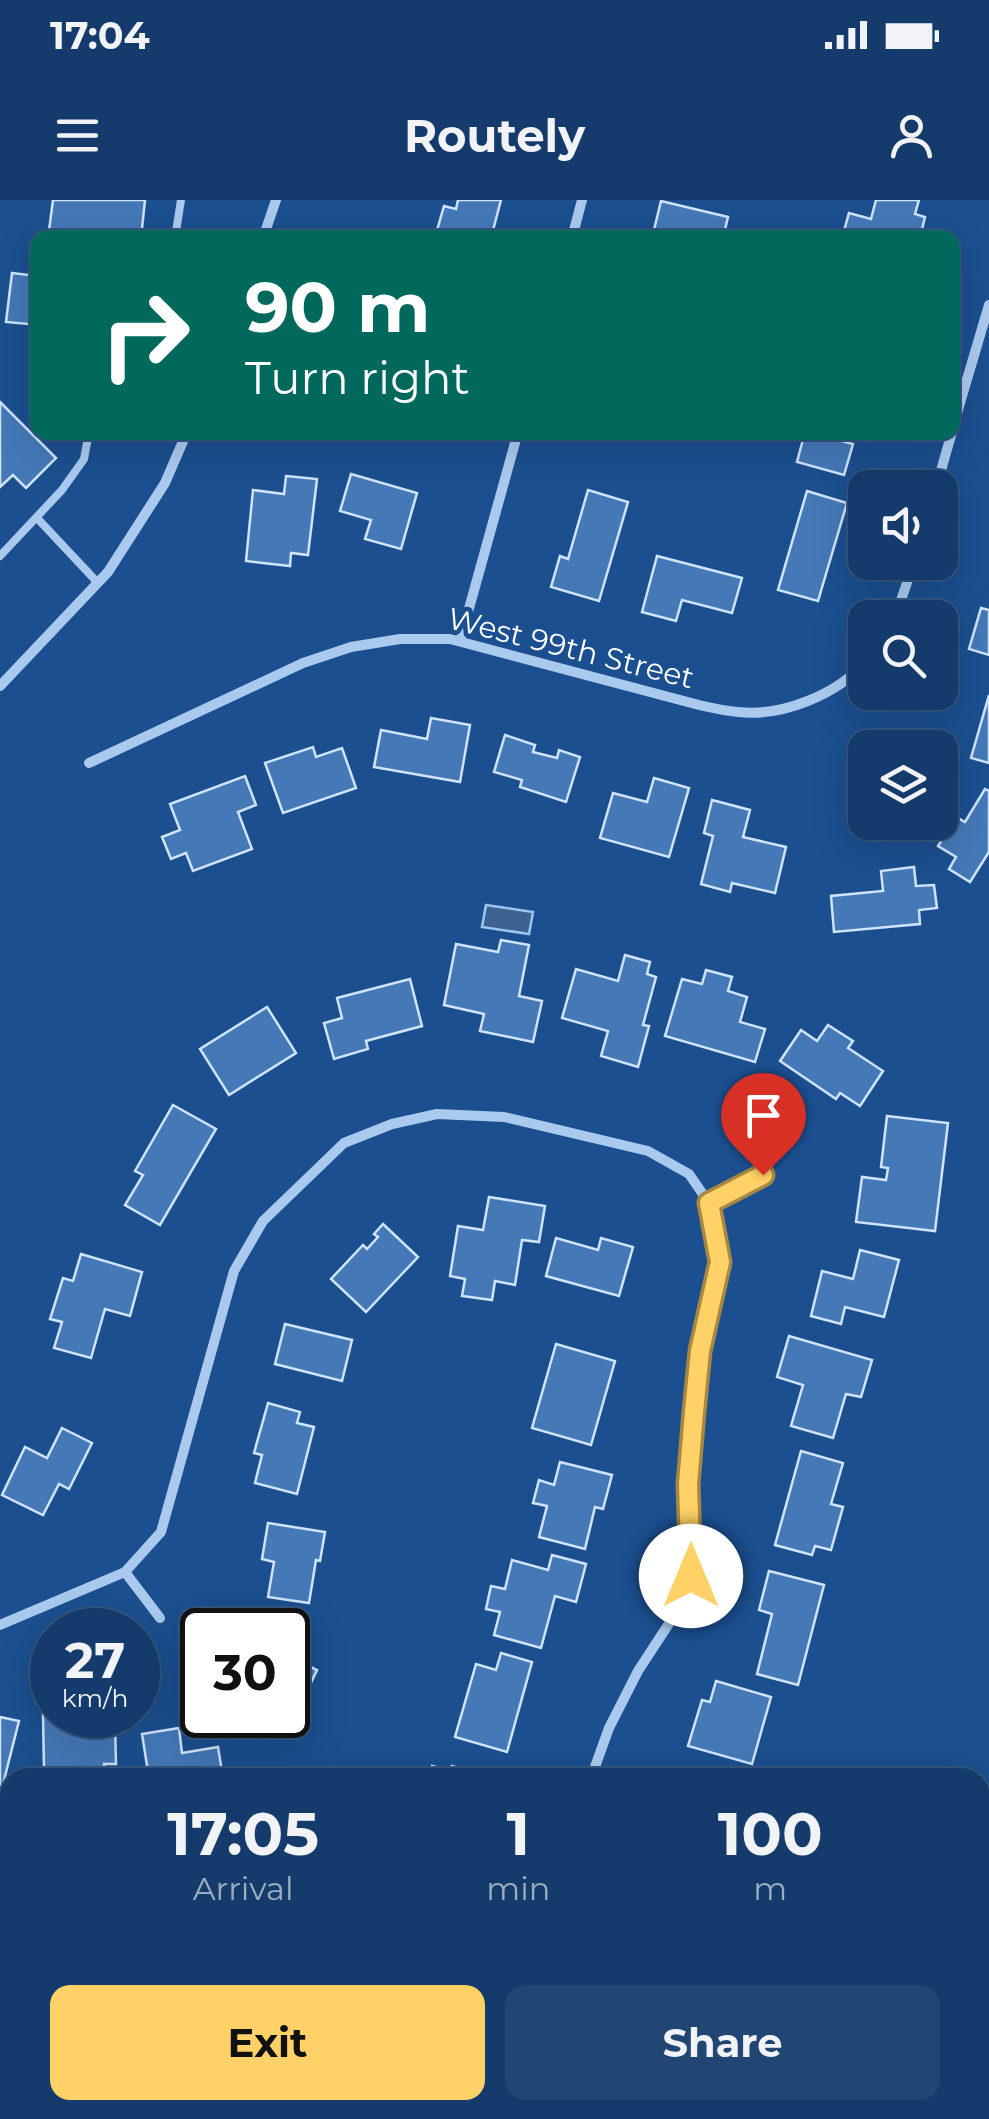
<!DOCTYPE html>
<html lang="en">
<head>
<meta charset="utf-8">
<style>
	:root { --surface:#143b6b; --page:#214673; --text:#f1f3f6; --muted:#9dadc1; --line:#33557e; --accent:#ffd166 }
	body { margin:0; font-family:Montserrat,sans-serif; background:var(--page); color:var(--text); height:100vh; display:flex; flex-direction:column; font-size:38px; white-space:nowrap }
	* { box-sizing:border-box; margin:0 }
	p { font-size:32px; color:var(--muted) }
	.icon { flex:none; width:55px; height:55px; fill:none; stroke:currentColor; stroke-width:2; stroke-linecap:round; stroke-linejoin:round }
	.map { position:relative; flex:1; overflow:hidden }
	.details { position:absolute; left:0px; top:1568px; width:990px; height:352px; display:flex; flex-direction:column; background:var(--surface); border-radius:30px 30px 0 0; box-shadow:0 10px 40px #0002,0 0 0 2px var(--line) }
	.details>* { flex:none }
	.banner { position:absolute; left:30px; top:30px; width:930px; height:210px; border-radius:20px; box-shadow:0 10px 40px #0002,0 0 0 2px var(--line); background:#00695c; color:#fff; overflow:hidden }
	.tools { position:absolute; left:848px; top:270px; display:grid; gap:20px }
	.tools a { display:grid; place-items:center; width:110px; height:110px; border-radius:20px; background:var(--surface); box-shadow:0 10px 40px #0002,0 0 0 2px var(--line); font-size:50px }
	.speed { position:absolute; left:30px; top:1408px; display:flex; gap:20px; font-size:50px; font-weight:700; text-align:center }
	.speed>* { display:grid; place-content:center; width:130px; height:130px; border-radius:50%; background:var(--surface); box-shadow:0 10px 40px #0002,0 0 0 2px var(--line); line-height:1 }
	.speed small { font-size:25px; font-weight:400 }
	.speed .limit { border:5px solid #111; border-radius:15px; background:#fff; color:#111 }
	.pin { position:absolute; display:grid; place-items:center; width:85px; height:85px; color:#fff; margin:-102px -42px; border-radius:50% 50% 50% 0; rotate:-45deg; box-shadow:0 0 10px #0007 }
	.pin .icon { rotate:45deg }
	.me { position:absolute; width:110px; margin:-55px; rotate:0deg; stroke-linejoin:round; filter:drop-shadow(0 0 8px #0008) }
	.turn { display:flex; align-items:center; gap:35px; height:210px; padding:0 50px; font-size:45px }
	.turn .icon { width:130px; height:130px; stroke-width:2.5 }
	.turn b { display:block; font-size:70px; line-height:85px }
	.eta { display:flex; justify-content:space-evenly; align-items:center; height:170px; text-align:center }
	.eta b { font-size:60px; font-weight:700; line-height:70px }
	.button { display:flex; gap:20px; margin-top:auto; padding:20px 50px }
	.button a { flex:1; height:115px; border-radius:20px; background:var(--accent); color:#111; font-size:40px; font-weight:700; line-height:115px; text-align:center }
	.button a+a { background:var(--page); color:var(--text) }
	.status { display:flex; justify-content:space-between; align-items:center; height:70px; padding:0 50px; background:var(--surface); direction:ltr }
	.status svg { height:28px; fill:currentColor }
	header { display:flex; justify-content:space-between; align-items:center; height:130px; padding:0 50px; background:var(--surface); font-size:45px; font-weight:700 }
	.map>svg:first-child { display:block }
	.water { fill:#3c6290; stroke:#9cc4f0; stroke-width:2.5 }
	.building { fill:#4478b7; stroke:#cfe3fa; stroke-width:2.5 }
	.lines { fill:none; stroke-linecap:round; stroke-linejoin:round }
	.service { stroke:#a9c9ee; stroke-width:8 }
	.minor { stroke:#a9c9ee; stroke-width:10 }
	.route-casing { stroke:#a68842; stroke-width:25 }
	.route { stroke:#ffd166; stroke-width:18 }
	.labels { text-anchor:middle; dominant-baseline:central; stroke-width:9; stroke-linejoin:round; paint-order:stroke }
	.street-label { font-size:30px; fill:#fff; stroke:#1b4f8f }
</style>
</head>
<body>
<div class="status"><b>17:04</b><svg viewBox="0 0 49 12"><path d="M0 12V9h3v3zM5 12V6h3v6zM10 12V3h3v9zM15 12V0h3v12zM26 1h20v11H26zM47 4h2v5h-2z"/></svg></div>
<header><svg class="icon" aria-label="menu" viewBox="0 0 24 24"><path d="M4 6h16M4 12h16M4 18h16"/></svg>Routely<svg class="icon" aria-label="person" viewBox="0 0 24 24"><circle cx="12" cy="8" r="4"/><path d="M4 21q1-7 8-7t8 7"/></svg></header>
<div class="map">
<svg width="989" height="1919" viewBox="0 0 989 1919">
	<rect width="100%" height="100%" fill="#1b4f8f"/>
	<polygon class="water" points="486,705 533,712 529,734 482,727"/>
	<g class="building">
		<polygon points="53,0 145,0 141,38 48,38"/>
		<polygon points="458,0 501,0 491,38 448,38 436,34 444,6 456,9"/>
		<polygon points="876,0 919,0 915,14 925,17 920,38 842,38 849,13 871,19"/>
		<polygon points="661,1 728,17 723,38 652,38"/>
		<polygon points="12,73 38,76 38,125 6,122"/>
		<polygon points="0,202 56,258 26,288 13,275 0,287"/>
		<polygon points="805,232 844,232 842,241 853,244 844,275 797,262"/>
		<polygon points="351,274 417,293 401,349 365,339 371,320 340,311"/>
		<polygon points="286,276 317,279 308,355 291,353 290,366 246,361 253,290 284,294"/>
		<polygon points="588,290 628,302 599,401 551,387 560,356 568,359"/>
		<polygon points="807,291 847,303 818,401 778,390"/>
		<polygon points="657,356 742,378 732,413 682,400 676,421 642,412"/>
		<polygon points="981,408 989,410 989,455 969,449"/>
		<polygon points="989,495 989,563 971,558"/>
		<polygon points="431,518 470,525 460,582 374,567 381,530 427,539"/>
		<polygon points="505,535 535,545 533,552 557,558 559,550 580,557 566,602 520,587 522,580 494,572"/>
		<polygon points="313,547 316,557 342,548 356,588 283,613 265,563"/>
		<polygon points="245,576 256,605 238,612 252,649 193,671 186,653 171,659 162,637 180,630 170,604"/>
		<polygon points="654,578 689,588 669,657 600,638 613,593 647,602"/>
		<polygon points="985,589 989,591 989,652 970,682 949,669 956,657 938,646 956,617 965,622"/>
		<polygon points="712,600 750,610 743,637 786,647 775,693 732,683 730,692 701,684 713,636 704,633"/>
		<polygon points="914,667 916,686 934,685 937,708 919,710 920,724 834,732 831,696 883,691 881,671"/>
		<polygon points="501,740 529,745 519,796 542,801 533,842 480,831 484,814 444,805 456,744 498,752"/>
		<polygon points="625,755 650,762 647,774 656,777 643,825 649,826 638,867 601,856 608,831 562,818 576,769 618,781"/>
		<polygon points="706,770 732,777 728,791 747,797 740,822 765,829 755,862 665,836 682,779 702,784"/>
		<polygon points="410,779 422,826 366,841 368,849 334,859 324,823 342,818 337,798"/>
		<polygon points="267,807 296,853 229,895 200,849"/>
		<polygon points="828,825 853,841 848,848 883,871 860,906 840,893 836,899 780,861 801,830 817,841"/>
		<polygon points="173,905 216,929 160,1025 125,1005 143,975 135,971"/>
		<polygon points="887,916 948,923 935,1031 856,1022 862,977 886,980 888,968 881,967"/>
		<polygon points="489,997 545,1006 539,1042 522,1040 515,1085 495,1081 492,1100 462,1096 465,1079 450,1076 458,1026 483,1030"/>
		<polygon points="383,1024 418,1057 366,1112 331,1079 363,1045 367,1049 378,1037 374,1034"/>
		<polygon points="556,1038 598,1050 601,1038 633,1047 619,1096 546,1076"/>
		<polygon points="860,1050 899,1060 884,1117 845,1107 841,1124 811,1116 822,1071 853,1079"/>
		<polygon points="81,1054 142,1072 130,1116 105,1109 91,1158 54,1148 62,1122 50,1119 63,1078 73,1081"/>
		<polygon points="285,1124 352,1140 342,1181 275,1164"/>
		<polygon points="789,1136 872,1160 861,1197 846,1194 833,1238 791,1226 803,1185 777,1177"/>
		<polygon points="556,1144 615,1161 591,1245 532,1228"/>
		<polygon points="268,1203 300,1212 297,1223 314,1227 297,1294 255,1283 262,1255 254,1253"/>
		<polygon points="62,1228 92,1243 69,1289 59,1284 43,1315 2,1295 25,1247 47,1258"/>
		<polygon points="801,1251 843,1263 831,1304 843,1307 831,1350 815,1346 812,1355 775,1345"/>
		<polygon points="560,1262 612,1275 603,1309 595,1307 585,1349 539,1337 547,1306 533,1303 539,1280 554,1285"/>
		<polygon points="268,1323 325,1332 320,1361 316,1360 309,1403 268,1397 274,1362 262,1359"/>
		<polygon points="552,1355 586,1364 576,1402 555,1396 541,1448 494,1435 500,1412 486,1409 491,1386 505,1389 512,1360 548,1370"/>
		<polygon points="769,1371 824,1385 798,1485 757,1474 772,1414 759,1410"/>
		<polygon points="501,1453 532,1462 507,1552 455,1537 476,1464 496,1470"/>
		<polygon points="288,1456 317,1470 286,1535 243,1515 288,1515"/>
		<polygon points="716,1481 771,1497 752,1564 688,1546 702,1500 710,1502"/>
		<polygon points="43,1514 72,1515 72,1523 115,1523 116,1564 104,1564 105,1578 70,1578 70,1568 44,1569"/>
		<polygon points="0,1517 19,1521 0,1596"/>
		<polygon points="179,1528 182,1553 218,1547 223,1578 149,1578 142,1534"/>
		<polygon points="432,1566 451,1571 452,1566 495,1578 428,1578"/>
		<polygon points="980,1738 989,1740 989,1825 980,1823"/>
		<polygon points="10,1765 10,1816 0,1821 0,1770"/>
		<polygon points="980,1886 985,1888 978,1919 934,1919 936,1910 980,1910"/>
		<polygon points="581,1910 615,1913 615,1910 646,1910 644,1919 578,1919"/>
	</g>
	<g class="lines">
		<g class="service">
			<polyline points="175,38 181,0"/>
			<polyline points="37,318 98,383"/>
			<polyline points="0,356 62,290 84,259 89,232"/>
		</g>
		<g class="minor">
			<polyline points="263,38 276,0"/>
			<polyline points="572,38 582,0"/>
			<polyline points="952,230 989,105"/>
			<polyline points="936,288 952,232"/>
			<polyline points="895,418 914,362"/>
			<polyline points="460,441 518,232"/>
			<polyline points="0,486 108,372 165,283 187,232"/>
			<path d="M89,563l214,-100 48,-16 49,-8h50l249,66c13,3 26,6 39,7 43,5 99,-17 127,-50"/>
			<polyline points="709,1003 763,975"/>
			<polyline points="125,1372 160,1418"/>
			<polyline points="0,1425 125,1372 161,1332 234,1071 263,1021 344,943 392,924 437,914 504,917 648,951 689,974 709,1003 720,1062 700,1151 694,1212 688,1284 691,1376 685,1399 638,1471 609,1528 591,1578"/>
			<polyline points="77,1919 112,1916 121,1919"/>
			<polyline points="498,1919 500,1910"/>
		</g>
	</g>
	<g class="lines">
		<g class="route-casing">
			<polyline id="route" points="691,1376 688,1284 694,1212 700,1151 720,1062 709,1003 763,975"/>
		</g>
		<use href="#route" class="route"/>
	</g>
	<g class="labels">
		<g class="street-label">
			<text transform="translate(571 448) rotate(14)">West 99th Street</text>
		</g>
	</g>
</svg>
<div class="tools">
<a><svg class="icon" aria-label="sound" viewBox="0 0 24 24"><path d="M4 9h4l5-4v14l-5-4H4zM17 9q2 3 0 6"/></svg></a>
<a><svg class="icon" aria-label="search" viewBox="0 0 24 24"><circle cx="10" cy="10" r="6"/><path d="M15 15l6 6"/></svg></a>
<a><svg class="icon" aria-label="layers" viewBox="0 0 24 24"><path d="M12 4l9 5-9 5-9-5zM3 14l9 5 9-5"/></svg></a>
</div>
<div class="speed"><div>27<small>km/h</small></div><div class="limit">30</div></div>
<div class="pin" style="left:763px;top:975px;background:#d93025"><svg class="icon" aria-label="arrive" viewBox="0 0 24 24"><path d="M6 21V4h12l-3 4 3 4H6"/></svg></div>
<svg class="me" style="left:691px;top:1376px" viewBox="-20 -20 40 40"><circle r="19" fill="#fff"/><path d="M0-13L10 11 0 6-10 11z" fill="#ffd166"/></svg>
<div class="banner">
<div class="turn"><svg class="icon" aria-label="right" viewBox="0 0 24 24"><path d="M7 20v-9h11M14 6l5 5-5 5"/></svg><div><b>90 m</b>Turn right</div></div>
</div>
<section class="details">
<div class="eta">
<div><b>17:05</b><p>Arrival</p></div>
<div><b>1</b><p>min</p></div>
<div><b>100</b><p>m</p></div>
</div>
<div class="button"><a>Exit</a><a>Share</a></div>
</section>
</div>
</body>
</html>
